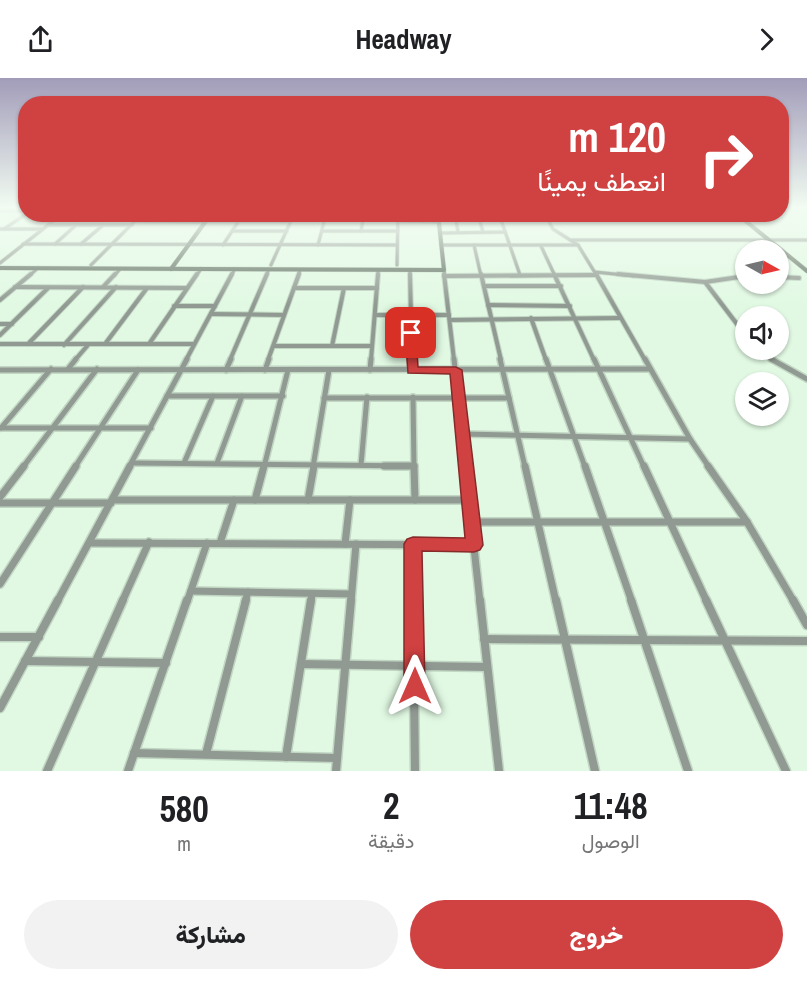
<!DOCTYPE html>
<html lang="ar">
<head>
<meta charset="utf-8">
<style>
	:root { --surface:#fff; --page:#f2f2f2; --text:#202124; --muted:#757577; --accent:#d04141 }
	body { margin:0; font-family:"Archivo Narrow",Vazirmatn,sans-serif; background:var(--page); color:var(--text); direction:rtl; height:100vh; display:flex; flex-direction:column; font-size:22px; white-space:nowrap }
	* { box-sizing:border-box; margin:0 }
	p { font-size:20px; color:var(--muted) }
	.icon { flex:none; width:33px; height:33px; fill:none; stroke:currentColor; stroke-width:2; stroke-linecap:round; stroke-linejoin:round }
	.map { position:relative; height:693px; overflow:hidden; direction:ltr }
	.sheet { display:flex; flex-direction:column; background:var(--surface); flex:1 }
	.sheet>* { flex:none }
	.banner { position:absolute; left:18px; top:18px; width:771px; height:126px; border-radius:24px; box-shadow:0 2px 4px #0004; direction:rtl; background:#d04141; color:#fff; overflow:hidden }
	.needle { width:39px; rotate:98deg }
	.controls { position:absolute; left:735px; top:162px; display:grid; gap:12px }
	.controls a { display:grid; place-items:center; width:54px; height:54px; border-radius:50%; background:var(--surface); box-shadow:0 2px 4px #0004; font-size:30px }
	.pin { position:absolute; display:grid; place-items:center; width:51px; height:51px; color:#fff; margin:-26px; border-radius:12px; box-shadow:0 3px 9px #0006 }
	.me { position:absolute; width:66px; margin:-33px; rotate:0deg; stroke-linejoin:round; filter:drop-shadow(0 0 4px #0008) }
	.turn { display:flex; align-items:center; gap:21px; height:126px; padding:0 24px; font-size:27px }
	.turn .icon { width:78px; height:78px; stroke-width:2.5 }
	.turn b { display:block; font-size:42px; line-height:51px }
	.eta { display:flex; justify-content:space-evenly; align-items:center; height:102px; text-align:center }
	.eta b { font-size:36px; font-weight:800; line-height:42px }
	.primary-button { display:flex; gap:12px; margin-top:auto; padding:12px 24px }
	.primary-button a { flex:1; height:69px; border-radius:36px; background:var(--accent); color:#fff; font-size:24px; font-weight:800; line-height:69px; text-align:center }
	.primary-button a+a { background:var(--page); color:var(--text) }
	header { display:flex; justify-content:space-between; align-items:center; height:78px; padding:0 24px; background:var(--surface); font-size:27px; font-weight:800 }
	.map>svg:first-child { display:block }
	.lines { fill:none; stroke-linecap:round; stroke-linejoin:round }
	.street-far4-casing { stroke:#c1d6c3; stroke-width:4.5 }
	.street-far3-casing { stroke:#c1d6c3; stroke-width:6 }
	.street-far2-casing { stroke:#c1d6c3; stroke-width:8 }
	.street-far1-casing { stroke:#c1d6c3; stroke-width:10 }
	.street-casing { stroke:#c1d6c3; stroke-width:11 }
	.secondary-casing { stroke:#c1d6c3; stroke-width:5 }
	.street-far4 { stroke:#919a92; stroke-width:3 }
	.street-far3 { stroke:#919a92; stroke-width:4 }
	.street-far2 { stroke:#919a92; stroke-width:5 }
	.street-far1 { stroke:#919a92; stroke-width:7 }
	.street { stroke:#919a92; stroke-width:8 }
	.secondary { stroke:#637164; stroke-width:4 }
	.route { fill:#d04141; stroke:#872a2a; stroke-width:1.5 }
</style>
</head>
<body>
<header><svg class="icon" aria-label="forward" viewBox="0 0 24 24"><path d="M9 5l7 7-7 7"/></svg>Headway<svg class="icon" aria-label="share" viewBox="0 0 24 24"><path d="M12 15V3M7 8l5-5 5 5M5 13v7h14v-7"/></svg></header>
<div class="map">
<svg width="807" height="693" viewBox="0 0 807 693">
	<rect width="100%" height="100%" fill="#e1f9e3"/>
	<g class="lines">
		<g class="street-far4-casing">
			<g id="street-far4">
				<polyline points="0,133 26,133"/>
				<polyline points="455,136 458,154"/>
				<polyline points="478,136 483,154"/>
				<polyline points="499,136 520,197"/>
				<polyline points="545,136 553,151 578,167 597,198"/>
				<polyline points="499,137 545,137"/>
				<polyline points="136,143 206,144"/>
				<polyline points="207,143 291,143"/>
				<polyline points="398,143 438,144"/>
				<polyline points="48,147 132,147"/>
				<polyline points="0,151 41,151"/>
				<polyline points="4,151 26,136"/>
				<polyline points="232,153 287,153"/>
				<polyline points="322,153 398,153"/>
				<polyline points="361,153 364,136"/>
				<polyline points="440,155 505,154"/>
				<polyline points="572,162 807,162"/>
				<polyline points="23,166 397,167"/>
				<polyline points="55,166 76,147"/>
				<polyline points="81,166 103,147"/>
				<polyline points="223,167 238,144"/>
				<polyline points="318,167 326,136"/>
				<polyline points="441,167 578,167"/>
				<polyline points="474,167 481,198"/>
				<polyline points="541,168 555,198"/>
				<polyline points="0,185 62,136"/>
				<polyline points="91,187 142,136"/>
				<polyline points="271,187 294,136"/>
				<polyline points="397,187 398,136"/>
				<polyline points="410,192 410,198"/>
				<polyline points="444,192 445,198"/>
				<polyline points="595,194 634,198"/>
				<polyline points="29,198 38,190"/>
				<polyline points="114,198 120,191"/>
				<polyline points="196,198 201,191"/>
				<polyline points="231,198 235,191"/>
				<polyline points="266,198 269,191"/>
				<polyline points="298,198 300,192"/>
				<polyline points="378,198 378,192"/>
				<polyline points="510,198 597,197"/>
			</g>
		</g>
		<g class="street-far3-casing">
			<g id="street-far3">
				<polyline points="410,196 412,282"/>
				<polyline points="444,196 454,282"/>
				<polyline points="481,196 501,282"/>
				<polyline points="554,196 594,282"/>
				<polyline points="596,196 645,282"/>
				<polyline points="618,196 705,204 746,198"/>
				<polyline points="444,198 597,197"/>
				<polyline points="778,199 799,200"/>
				<polyline points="705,204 746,258"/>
				<polyline points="484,208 561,208"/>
				<polyline points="15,209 187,210"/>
				<polyline points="103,209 115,196"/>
				<polyline points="294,210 377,210"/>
				<polyline points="0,222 31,196"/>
				<polyline points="488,227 570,228"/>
				<polyline points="174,228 215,228"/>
				<polyline points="211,236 284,237"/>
				<polyline points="375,237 449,237"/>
				<polyline points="531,240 546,282"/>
				<polyline points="450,242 620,240"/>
				<polyline points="0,246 12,246"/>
				<polyline points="0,257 48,210"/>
				<polyline points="0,266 193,266"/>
				<polyline points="28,266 83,209"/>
				<polyline points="105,266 147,210"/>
				<polyline points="149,266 197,196"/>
				<polyline points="64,267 116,209"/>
				<polyline points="274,268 372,268"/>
				<polyline points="332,268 344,210"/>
				<polyline points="759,272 773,282"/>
				<polyline points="75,282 88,267"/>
				<polyline points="186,282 232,196"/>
				<polyline points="230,282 267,196"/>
				<polyline points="268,282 299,196"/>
				<polyline points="371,282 378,196"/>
			</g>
		</g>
		<g class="street-far2-casing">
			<g id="street-far2">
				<polyline points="412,281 412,292"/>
				<polyline points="454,281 466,389"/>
				<polyline points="500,281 525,389"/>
				<polyline points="546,281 585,389"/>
				<polyline points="594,281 644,389"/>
				<polyline points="645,281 690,361 709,389"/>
				<polyline points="771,281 807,301"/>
				<polyline points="68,291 76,281"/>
				<polyline points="0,292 649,291"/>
				<polyline points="226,292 231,281"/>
				<polyline points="265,292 269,281"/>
				<polyline points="370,292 371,281"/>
				<polyline points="167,318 283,318"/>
				<polyline points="413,319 414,389"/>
				<polyline points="324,320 509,320"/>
				<polyline points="1,350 151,350"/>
				<polyline points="1,350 51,291"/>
				<polyline points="462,356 690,361"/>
				<polyline points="133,385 414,388"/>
				<polyline points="184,385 213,318"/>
				<polyline points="217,385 242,318"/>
				<polyline points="361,387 367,319"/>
				<polyline points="23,389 97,291"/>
				<polyline points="75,389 138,292"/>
				<polyline points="129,389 187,281"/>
				<polyline points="264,389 288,292"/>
				<polyline points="313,389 329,292"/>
			</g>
		</g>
		<g class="street-far1-casing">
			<g id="street-far1">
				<polyline points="384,388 414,388"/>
				<polyline points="414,388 415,422"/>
				<polyline points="465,388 480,524"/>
				<polyline points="525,388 556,524"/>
				<polyline points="585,388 632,524"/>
				<polyline points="644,388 707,524"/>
				<polyline points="708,388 747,444 794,524"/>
				<polyline points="0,419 24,388"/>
				<polyline points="113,422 469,422"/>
				<polyline points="255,422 264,388"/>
				<polyline points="308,422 314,388"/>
				<polyline points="0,425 111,425"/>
				<polyline points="471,444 747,444"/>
				<polyline points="90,465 474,467"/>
				<polyline points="220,465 234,422"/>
				<polyline points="345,466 350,422"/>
				<polyline points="413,466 414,524"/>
				<polyline points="0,506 76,388"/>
				<polyline points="191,513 351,516"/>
				<polyline points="57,524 130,388"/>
				<polyline points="122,524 149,464"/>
				<polyline points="187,524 207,465"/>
				<polyline points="245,524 248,514"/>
				<polyline points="311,524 312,516"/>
				<polyline points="351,524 356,466"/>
			</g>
		</g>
		<g class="street-casing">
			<g id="street">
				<polyline points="413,522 415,693"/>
				<polyline points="480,522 499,693"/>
				<polyline points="556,522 595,693"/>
				<polyline points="631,522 688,693"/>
				<polyline points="706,522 786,693"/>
				<polyline points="793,522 807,547"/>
				<polyline points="0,559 39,559"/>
				<polyline points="484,561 807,563"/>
				<polyline points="25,583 166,585"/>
				<polyline points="301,586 487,589"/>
				<polyline points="0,630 58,522"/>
				<polyline points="134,675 337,680"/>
				<polyline points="206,676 246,522"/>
				<polyline points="286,679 311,522"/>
				<polyline points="47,693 123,522"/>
				<polyline points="128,693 187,522"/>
				<polyline points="336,693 351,522"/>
			</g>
		</g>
		<g class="secondary-casing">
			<g id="secondary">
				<polyline points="737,136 807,193"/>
				<polyline points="0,190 444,192 438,136"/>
				<polyline points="171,191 211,136"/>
			</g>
		</g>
		<use href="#street-far4" class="street-far4"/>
		<use href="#street-far3" class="street-far3"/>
		<use href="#street-far2" class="street-far2"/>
		<use href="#street-far1" class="street-far1"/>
		<use href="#street" class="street"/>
		<use href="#secondary" class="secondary"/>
	</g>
	<linearGradient id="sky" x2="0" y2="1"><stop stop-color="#a29cb9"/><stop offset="0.57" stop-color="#f2fcf2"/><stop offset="1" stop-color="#f2fcf2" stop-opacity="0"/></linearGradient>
	<rect width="807" height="227" fill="url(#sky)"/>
	<polygon class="route" points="411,252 416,255 418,289 456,289 462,292 483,467 480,472 474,474 422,473 425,608 422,616 415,619 407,616 404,608 404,466 407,461 413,459 465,460 450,296 408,295 405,255"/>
</svg>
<div class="controls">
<a><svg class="needle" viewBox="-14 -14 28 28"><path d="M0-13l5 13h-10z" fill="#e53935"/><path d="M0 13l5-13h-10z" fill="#757577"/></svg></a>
<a><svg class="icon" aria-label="sound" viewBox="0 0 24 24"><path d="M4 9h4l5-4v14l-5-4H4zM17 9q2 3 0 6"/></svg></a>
<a><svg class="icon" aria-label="layers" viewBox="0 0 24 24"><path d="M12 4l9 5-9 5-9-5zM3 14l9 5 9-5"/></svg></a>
</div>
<div class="pin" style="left:411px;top:255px;background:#d93025"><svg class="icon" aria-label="arrive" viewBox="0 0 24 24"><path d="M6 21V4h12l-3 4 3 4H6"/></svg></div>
<svg class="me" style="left:415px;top:608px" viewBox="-20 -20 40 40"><path d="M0-17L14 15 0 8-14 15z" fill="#d04141" stroke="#fff" stroke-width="4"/></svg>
<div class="banner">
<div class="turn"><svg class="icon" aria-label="right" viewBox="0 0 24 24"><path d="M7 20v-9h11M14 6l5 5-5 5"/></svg><div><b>120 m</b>انعطف يمينًا</div></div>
</div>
</div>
<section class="sheet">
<div class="eta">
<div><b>11:48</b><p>الوصول</p></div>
<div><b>2</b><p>دقيقة</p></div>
<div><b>580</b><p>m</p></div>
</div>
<div class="primary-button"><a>خروج</a><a>مشاركة</a></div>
</section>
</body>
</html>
